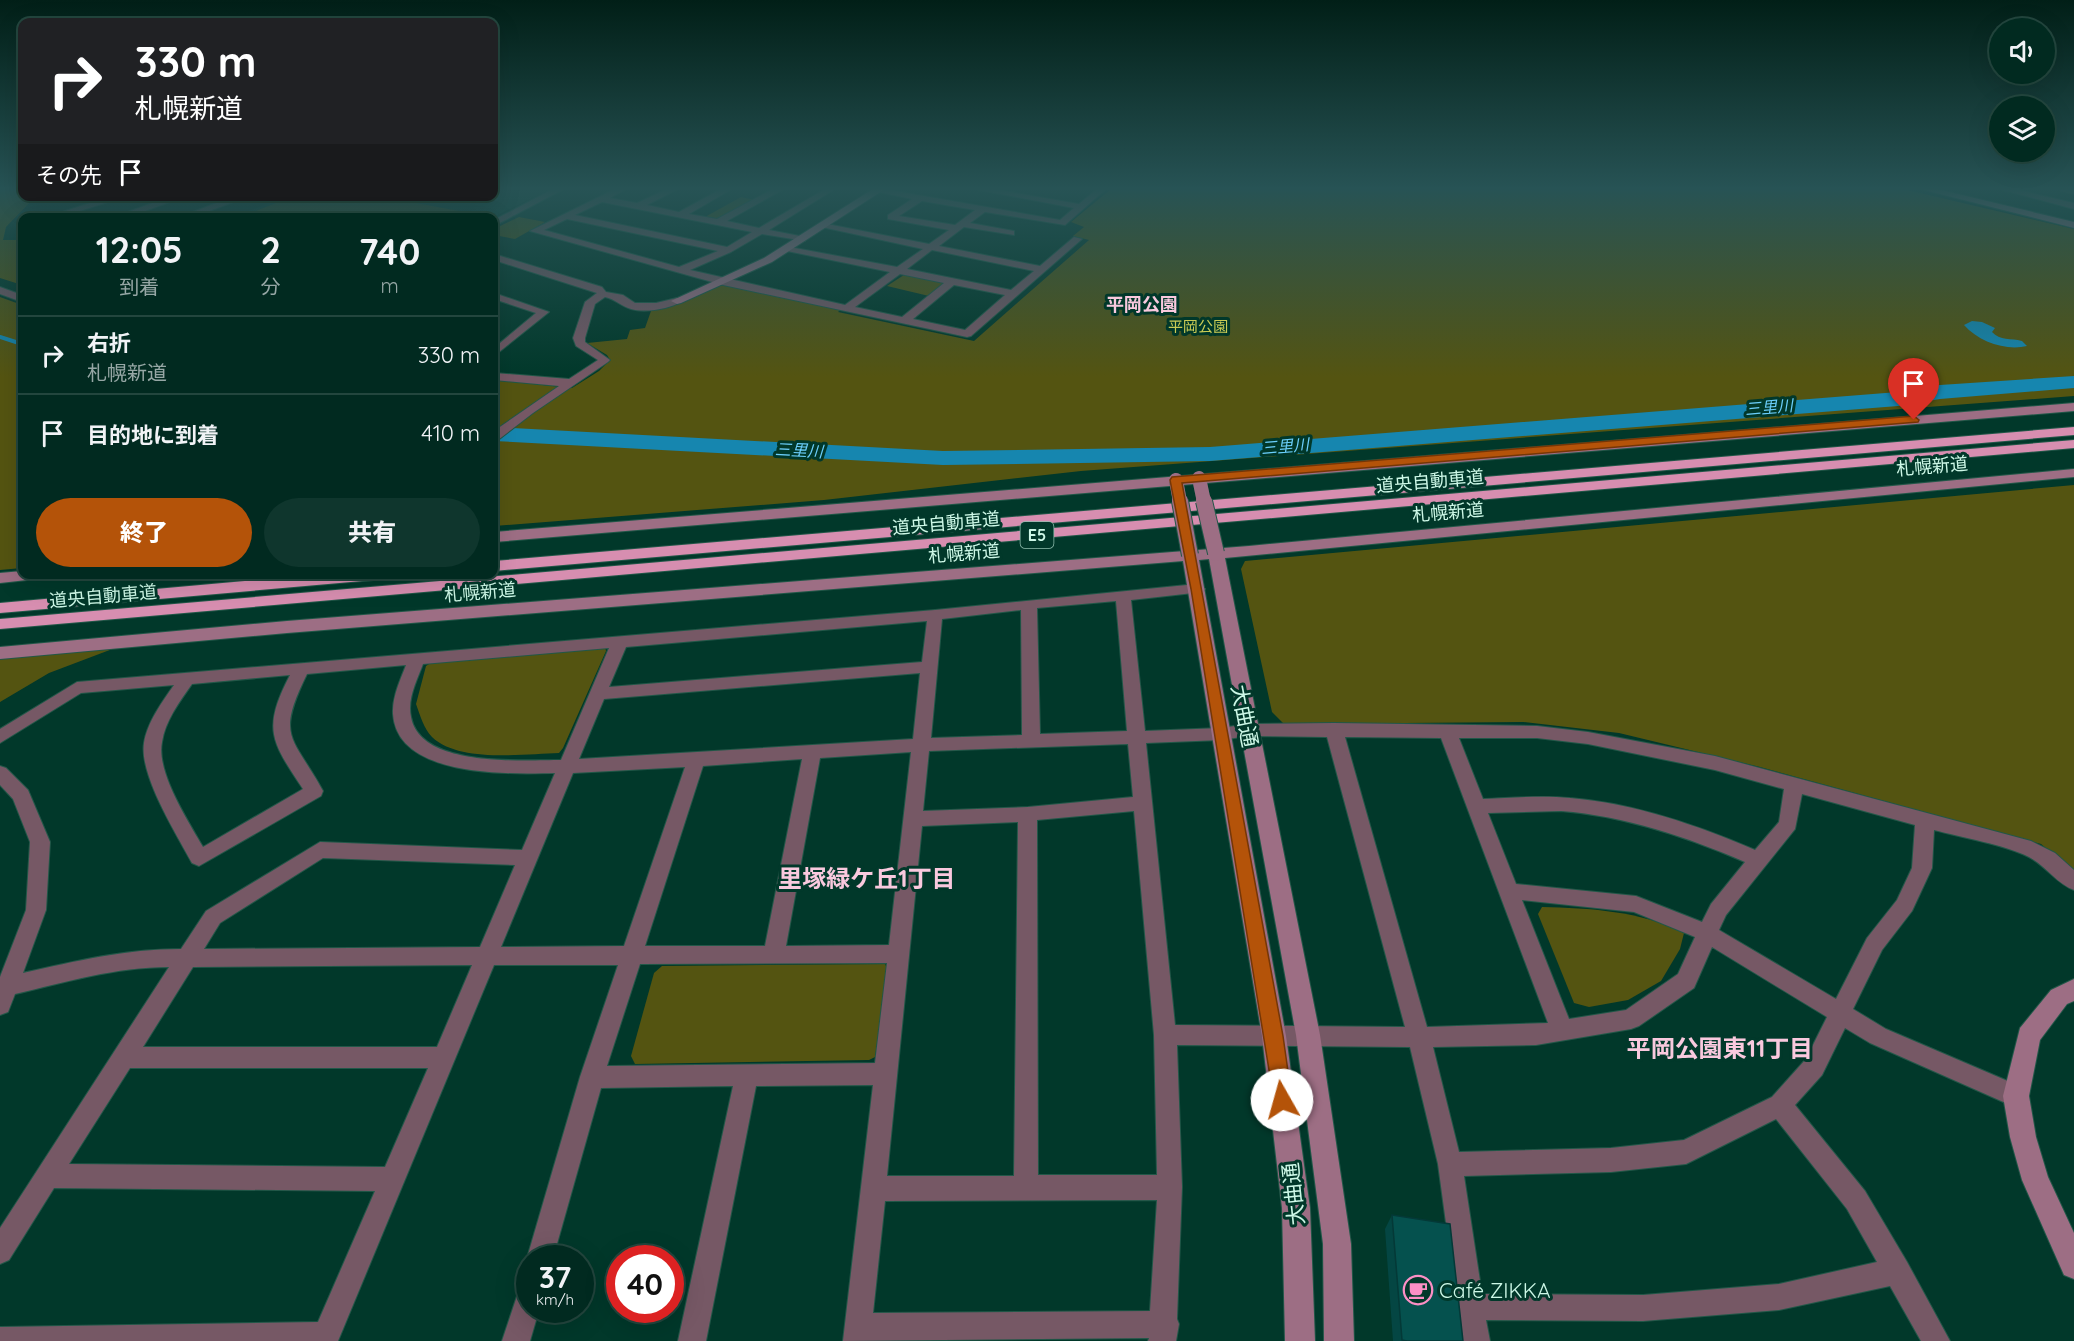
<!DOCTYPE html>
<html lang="ja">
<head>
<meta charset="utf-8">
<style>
	:root { --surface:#012a20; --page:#0f362d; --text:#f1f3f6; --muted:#96a7a5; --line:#23463e; --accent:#b45309 }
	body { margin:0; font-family:Quicksand,"Noto Sans JP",sans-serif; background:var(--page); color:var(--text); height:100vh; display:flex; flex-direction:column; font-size:22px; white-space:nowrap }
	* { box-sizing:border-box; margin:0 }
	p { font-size:20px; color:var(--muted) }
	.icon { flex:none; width:33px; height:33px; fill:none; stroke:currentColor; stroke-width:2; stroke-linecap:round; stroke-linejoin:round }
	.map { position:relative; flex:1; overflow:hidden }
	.panel { position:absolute; left:18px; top:213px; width:480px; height:366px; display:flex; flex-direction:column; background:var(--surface); border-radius:12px; box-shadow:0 6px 24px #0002,0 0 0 2px var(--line) }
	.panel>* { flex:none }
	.guide { position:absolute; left:18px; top:18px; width:480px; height:183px; border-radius:12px; box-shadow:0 6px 24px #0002,0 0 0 2px var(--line); background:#202124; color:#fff; overflow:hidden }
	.fabs { position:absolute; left:1989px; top:18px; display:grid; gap:12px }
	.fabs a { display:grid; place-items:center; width:66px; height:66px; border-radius:50%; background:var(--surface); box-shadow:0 6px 24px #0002,0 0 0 2px var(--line); font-size:30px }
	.speed { position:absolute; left:516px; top:1245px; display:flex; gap:12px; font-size:30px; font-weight:700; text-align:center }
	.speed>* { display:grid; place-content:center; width:78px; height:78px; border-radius:50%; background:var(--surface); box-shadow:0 6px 24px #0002,0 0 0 2px var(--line); line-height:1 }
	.speed small { font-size:15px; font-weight:400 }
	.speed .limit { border:9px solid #d22; background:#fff; color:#111 }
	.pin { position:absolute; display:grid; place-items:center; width:51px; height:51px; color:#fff; margin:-62px -26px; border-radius:50% 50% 50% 0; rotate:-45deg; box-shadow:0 0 6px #0007 }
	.pin .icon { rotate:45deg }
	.me { position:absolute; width:66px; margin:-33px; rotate:353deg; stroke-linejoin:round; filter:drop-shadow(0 0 4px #0008) }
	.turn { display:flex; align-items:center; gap:21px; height:126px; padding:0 18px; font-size:27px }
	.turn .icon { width:78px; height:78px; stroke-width:2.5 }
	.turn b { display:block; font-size:42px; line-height:51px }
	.then { display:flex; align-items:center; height:57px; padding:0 18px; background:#0003; gap:12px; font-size:22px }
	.eta { display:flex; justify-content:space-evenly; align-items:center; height:102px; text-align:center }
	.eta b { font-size:36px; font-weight:800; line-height:42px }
	.primary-button { display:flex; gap:12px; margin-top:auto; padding:12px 18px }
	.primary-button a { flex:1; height:69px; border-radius:36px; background:var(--accent); color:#fff; font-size:24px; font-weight:800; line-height:69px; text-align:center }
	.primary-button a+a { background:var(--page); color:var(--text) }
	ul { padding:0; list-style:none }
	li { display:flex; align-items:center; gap:18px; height:78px; padding:0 18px; border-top:2px solid var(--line) }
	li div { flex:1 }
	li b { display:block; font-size:22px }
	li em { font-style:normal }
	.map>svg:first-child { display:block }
	.built { fill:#064636 }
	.green { fill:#545411 }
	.water { fill:#1686af }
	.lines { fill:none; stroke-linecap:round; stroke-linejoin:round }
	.stream { stroke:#1686af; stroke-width:4 }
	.river { fill:#1686af; fill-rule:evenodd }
	.street-casing { stroke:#225748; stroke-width:2 }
	.secondary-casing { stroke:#225748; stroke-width:2 }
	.highway-casing { stroke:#225748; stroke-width:2 }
	.street { fill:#765865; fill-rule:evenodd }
	.secondary { fill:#9d6e84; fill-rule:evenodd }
	.highway { fill:#d78eb0; fill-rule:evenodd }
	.secondary-bridge-far1-casing { stroke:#225748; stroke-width:14; stroke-linecap:butt }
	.secondary-bridge-casing { stroke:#225748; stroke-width:18; stroke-linecap:butt }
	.secondary-bridge-far1 { stroke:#9d6e84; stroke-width:14 }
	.secondary-bridge { stroke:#9d6e84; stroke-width:16 }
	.wall { fill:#044643 }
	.building { fill:#05514e; stroke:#043937; stroke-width:1.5 }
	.route { fill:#b45309; stroke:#753606; stroke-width:1.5 }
	.labels { text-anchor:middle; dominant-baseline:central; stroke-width:6; stroke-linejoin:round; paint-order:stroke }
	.far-park-label { font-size:15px; fill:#c9cb55; stroke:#01382a }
	.far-water-label { font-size:16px; font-style:italic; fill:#6bcefb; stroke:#01382a }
	.shield { fill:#01382a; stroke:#90beae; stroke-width:1.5 }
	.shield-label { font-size:16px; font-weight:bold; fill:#cdf8e7 }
	.far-quarter-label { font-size:18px; font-weight:bold; fill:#f9c9de; stroke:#01382a }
	.street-label { font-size:18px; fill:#cdf8e7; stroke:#01382a }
	.near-street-label { font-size:21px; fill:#cdf8e7; stroke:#01382a }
	.near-poi-label { font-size:21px; fill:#cdf8e7; stroke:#01382a; text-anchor:start }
	.near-neighbourhood-label { font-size:24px; font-weight:bold; fill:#f9c9de; stroke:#01382a }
</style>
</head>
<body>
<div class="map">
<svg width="2074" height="1341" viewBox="0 0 2074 1341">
	<rect width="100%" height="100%" fill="#01382a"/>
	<polygon class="built" points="494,189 550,189 493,217 231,218 284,197 494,196"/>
	<g class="green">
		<polygon points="0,189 22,189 22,196 35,197 6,227 3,240 22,240 22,285 0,278"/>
		<polygon points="1111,189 1903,189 2074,229 2074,396 1081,471 824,500 494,526 494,380 572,388 599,371 610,360 607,355 587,343 627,339 630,330 645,328 651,311 678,304 722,285 841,309 838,312 974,341 1089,240 1073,236 1084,227 1071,222"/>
		<polygon points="294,196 397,197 394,199 470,213 470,217 241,217"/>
		<polygon points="741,197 754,200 720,219 705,217"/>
		<polygon points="519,217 545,222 515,239 494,235 494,229"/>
		<polygon points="904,275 942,283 943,285 929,296 887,286"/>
		<polygon points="0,297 22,305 22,568 0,570"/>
		<polygon points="2074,485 2074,872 2041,844 1760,767 1619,733 1523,722 1284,724 1272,712 1241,569 1245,561"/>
		<path d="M605,647l1,4 -43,97 -4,5c-35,1 -100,10 -127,-16 -8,-8 -12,-22 -16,-33l10,-38 6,-4z"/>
		<polygon points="115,648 49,673 0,702 0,656"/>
		<path d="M1542,907c47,1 99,4 142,26l-4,16 -19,32 -33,19 -39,7 -15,-4 -36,-89z"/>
		<polygon points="885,964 888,971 875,1057 869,1060 635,1064 631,1056 654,973 662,966"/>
	</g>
	<path class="water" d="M1972,321l10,1 13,6 -3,4c8,9 19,6 30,9l5,5c-21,5 -48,-4 -63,-21z"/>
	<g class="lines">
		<polyline class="stream" points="0,337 22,344"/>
		<polygon class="river" points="2074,376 2074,388 1940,399 1898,406 1210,461 943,465 494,441 494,427 943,451 1210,447 1898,392 1940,385"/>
		<g class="street-casing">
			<g id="street">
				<polygon points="553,189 564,189 494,226 494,220"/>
				<path d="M615,189h11l-16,9 27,5 30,-14h11l-31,16 32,7 42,-23h11l-43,25 28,5 56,-30h11l-57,32 32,7 66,-39h10l-66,41 36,7v4l-43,-7 -31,18 -41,18 155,35 45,-33 -103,-21 -5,-3 2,-2 113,21 26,-18 -106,-23 5,-3 107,21 20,-14 -61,-11v-4l24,-16 -47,-10h19l176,31 14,-12 -100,-19h19l86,15 18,-15h9l-41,36 -80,-13 -15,11 44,8v4l-50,-8 -25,19 101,20 34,-29 8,2 -111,97 -4,1 -244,-52 -193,-54zM922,201l53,9 -20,15 -56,-9zM602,202l150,30 -25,15 -152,-32zM567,219l151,32 -39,16 -135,-37zM932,250l102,21 -23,19 -104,-21zM900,274l44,9 -42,34 -47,-10zM954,285l51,10 -40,35 -52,-11z"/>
				<polygon points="1999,189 2014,189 2074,203 2074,209"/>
				<polygon points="2060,189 2074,189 2074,194 2061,191"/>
				<polygon points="112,196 127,196 67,215 62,212"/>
				<polygon points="172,196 186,196 126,218 111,218"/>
				<polygon points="235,196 249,196 191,218 177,218"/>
				<path d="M494,254l108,33 4,5 17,3 12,8h21l21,-5 5,3c-11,8 -37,12 -51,8 -10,-3 -16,-10 -26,-12l-10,7 -10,34v4l25,18 -2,2 -75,51 -35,27 -4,1v-10l65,-45 -65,-6v-7l75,6 29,-19 -22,-14 -3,-8 12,-36 12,-9 -103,-33z"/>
				<polygon points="0,287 22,295 22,302 0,294"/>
				<polygon points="494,293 549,312 494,356 494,348 536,313 494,299"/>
				<path d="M1197,584l5,2 3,3 -3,3 -71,8 14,131 76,-3 27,-4 86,-1 203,3 51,6 127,24 316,85 24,12 19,17v20c-17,-6 -28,-24 -45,-33 -23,-12 -69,-20 -95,-27l-2,38 -20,43 -30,39 -29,59 33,20 138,59 4,8 -4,8 -8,3 -8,-3 -138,-61 -25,-15 -23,47 -27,30 70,86 42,71 43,79h-29l-31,-55 -111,24 -136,11 -157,-1 4,21h-28l-24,-177 -28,-117 -233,-2 5,142 -5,132 2,5 -3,17h-28l1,-3 -306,3 30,-256 -117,1 -50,255h-28l55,-255 -132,2 -48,170h-23v6l-3,-6 53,-181 38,-112h-124l-156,376h-338v-14l318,-5 57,-131 -321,-3 -45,72 -9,4v-36l169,-261c-53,0 -103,15 -154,27l-7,18 -8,3v-38l26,-67 4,-68 -17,-43 -13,-14v-19l6,2 22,22 22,52 -4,68 -23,63c54,-12 102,-24 158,-24l25,-38 114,-69 202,8 33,-77c-45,1 -158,5 -162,-59 -1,-17 7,-33 13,-49l-99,9c-32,65 -14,62 16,117l-2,5 -122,70 -7,-3c-15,-28 -53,-88 -48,-120 3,-20 18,-41 30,-58l-93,8 -81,50v-14l77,-47 858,-72zM1116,601l11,130 -87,3 -3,-126zM1021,610l1,125 -91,3 11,-119zM927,621l-5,41 -313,25 17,-40zM609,648l-48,112c-38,0 -141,8 -150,-43 -4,-18 6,-37 12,-53zM920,673l-7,66 -334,20 25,-60zM290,675c-28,54 -19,66 13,114l-100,58c-15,-26 -47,-75 -41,-105 3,-21 18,-41 30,-58zM1248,736l79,1 78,290 -230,-2 -29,-282 75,-3zM1345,737l96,1 107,285 -121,4zM1459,738h78l51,6 127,26 69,19 -5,33 -24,28c-58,-25 -122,-47 -185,-52 -29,-3 -58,0 -87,1zM1128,744l5,53 -105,10 -105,4 6,-60zM911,752l-22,193 -103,1 34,-188zM802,759l-37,187h-120l58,-180zM685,767l-61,179 -123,1 72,-174zM1802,794l113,31 -3,43 -15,32 -30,38 -31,61 -117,-69 7,-15 69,-86zM1134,811l20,224 3,140h-119l-1,-355zM1561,811c64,5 126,26 184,51l-34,42 -9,18 -66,-26 -120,-12 -28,-71zM1018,822l-4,354h-127l35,-350zM323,858l192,7 -35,82 -276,2 16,-26zM1522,900l112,12 61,25 -17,37 -52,36 -57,9zM1712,947l115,70 -21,42 -34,38 -88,43 -73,8 -152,4 -26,-105 103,-2 95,-16 8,-3 55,-38zM887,963l-12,100 -268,3 33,-102zM472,965l-35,82h-294l50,-80zM130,1068h298l-43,99 -316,-3zM1776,1119l71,90 30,53 -98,22 -136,11 -161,-1 -18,-118 147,-4 75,-8zM1157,1200l-7,111 -277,2 12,-112z"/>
				<polygon points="530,1280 530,1310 539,1310 530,1341 502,1341 521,1284"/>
			</g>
		</g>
		<g class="secondary-casing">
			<g id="secondary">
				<polygon points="873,189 885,189 772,262 681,303 677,304 671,301 764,258"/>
				<polygon points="1920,189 1937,189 2074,222 2074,228"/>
				<polygon points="2074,403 2074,411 494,542 494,532"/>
				<polygon points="2074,469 2074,477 1225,558 1320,1035 1351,1244 1354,1341 1324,1341 1323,1244 1296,1035 1209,559 1199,560 1286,1036 1310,1208 1315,1341 1285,1341 1282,1208 1262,1036 1183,561 287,633 0,659 0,647 287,621 1249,546"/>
				<polygon points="22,571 22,574 44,574 36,579 0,583 0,573"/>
				<polygon points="2074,979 2074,1001 2067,1004 2040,1040 2029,1096 2036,1137 2048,1177 2074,1233 2074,1279 2064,1275 2022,1180 2010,1137 2003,1096 2020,1028 2051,990"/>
			</g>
		</g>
		<g class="highway-casing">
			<g id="highway">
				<polygon points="2074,427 2074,435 494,571 494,561"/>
				<polygon points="2074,440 2074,448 0,629 0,619"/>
				<polygon points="323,574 393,574 385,579 0,613 0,603"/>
			</g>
		</g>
		<use href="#street" class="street"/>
		<use href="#secondary" class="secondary"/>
		<use href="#highway" class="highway"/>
		<g class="secondary-bridge-far1-casing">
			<g id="secondary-bridge-far1">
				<polyline points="1199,478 1204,502"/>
				<polyline points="1176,480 1180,502"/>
			</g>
		</g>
		<g class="secondary-bridge-casing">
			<g id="secondary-bridge">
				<polyline points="1180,501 1190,555"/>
				<polyline points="1204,501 1216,553"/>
			</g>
		</g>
		<use href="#secondary-bridge-far1" class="secondary-bridge-far1"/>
		<use href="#secondary-bridge" class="secondary-bridge"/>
	</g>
	<polygon class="wall" points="1392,1215 1463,1341 1393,1341 1385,1229"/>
	<polygon class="building" points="1392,1215 1450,1224 1463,1341 1407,1341 1402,1340"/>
	<linearGradient id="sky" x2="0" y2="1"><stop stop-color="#011f17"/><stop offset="0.5" stop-color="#275355"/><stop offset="1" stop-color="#275355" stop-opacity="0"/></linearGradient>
	<rect width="2074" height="377" fill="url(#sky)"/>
	<polygon class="route" points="1914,416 1919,420 1918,422 1182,483 1283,1036 1292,1100 1289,1107 1282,1109 1275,1107 1191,589 1170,480 1172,477"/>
	<defs>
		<g id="cafe-ring" transform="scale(1.5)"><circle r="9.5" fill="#01382a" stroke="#fb8fc5" stroke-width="1.5"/><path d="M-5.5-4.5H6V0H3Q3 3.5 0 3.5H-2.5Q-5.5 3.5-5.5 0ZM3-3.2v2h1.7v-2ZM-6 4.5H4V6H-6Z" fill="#fb8fc5"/></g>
	</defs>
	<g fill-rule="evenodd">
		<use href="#cafe-ring" x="1418" y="1290"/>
	</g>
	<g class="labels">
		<g class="far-park-label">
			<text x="1198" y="326">平岡公園</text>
		</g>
		<g class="far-water-label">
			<text transform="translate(1769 407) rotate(-5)">三里川</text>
			<text transform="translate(1285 446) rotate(-5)">三里川</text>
			<text transform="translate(799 450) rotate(3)">三里川</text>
		</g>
		<rect class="shield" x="1020.5" y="522" width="33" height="26" rx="4.5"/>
		<g class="shield-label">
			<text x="1037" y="535">E5</text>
		</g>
		<g class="far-quarter-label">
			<text x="1142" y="304">平岡公園</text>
		</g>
		<g class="street-label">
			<text transform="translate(1932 466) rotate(-5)">札幌新道</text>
			<text transform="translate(1430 481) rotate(-5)">道央自動車道</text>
			<text transform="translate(1448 512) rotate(-5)">札幌新道</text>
			<text transform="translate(946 523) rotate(-5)">道央自動車道</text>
			<text transform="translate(964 553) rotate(-5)">札幌新道</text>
			<text transform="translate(480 592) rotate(-5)">札幌新道</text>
			<text transform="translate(103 596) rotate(-5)">道央自動車道</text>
		</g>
		<g class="near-street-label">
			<text transform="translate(1245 716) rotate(79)">大曲通</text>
			<text transform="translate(1293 1194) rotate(-96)">大曲通</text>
		</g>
		<g class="near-poi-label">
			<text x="1439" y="1290">Café ZIKKA</text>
		</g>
		<g class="near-neighbourhood-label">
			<text x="867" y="878">里塚緑ケ丘1丁目</text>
			<text x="1720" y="1048">平岡公園東11丁目</text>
		</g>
	</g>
</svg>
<div class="fabs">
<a><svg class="icon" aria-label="sound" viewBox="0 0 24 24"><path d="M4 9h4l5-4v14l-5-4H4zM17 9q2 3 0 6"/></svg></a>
<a><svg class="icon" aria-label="layers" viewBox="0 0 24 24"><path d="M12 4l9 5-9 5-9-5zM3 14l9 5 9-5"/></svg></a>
</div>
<div class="speed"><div>37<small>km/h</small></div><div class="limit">40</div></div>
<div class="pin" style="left:1914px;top:420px;background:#d93025"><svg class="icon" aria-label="arrive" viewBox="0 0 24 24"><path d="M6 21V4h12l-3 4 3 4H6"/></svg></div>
<svg class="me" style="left:1282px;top:1100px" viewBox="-20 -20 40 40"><circle r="19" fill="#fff"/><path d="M0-13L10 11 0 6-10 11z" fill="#b45309"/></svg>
<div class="guide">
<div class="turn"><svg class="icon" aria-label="right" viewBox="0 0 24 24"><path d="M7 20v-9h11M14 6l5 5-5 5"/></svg><div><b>330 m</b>札幌新道</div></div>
<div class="then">その先<svg class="icon" aria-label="arrive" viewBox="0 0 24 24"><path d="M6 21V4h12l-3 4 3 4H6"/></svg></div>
</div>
<section class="panel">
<div class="eta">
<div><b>12:05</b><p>到着</p></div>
<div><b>2</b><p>分</p></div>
<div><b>740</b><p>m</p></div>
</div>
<ul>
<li><svg class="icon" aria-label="right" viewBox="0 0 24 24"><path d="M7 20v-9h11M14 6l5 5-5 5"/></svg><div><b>右折</b><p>札幌新道</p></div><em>330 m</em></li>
<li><svg class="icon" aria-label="arrive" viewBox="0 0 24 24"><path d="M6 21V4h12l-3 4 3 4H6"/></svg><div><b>目的地に到着</b></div><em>410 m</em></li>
</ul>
<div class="primary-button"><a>終了</a><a>共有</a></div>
</section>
</div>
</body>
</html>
